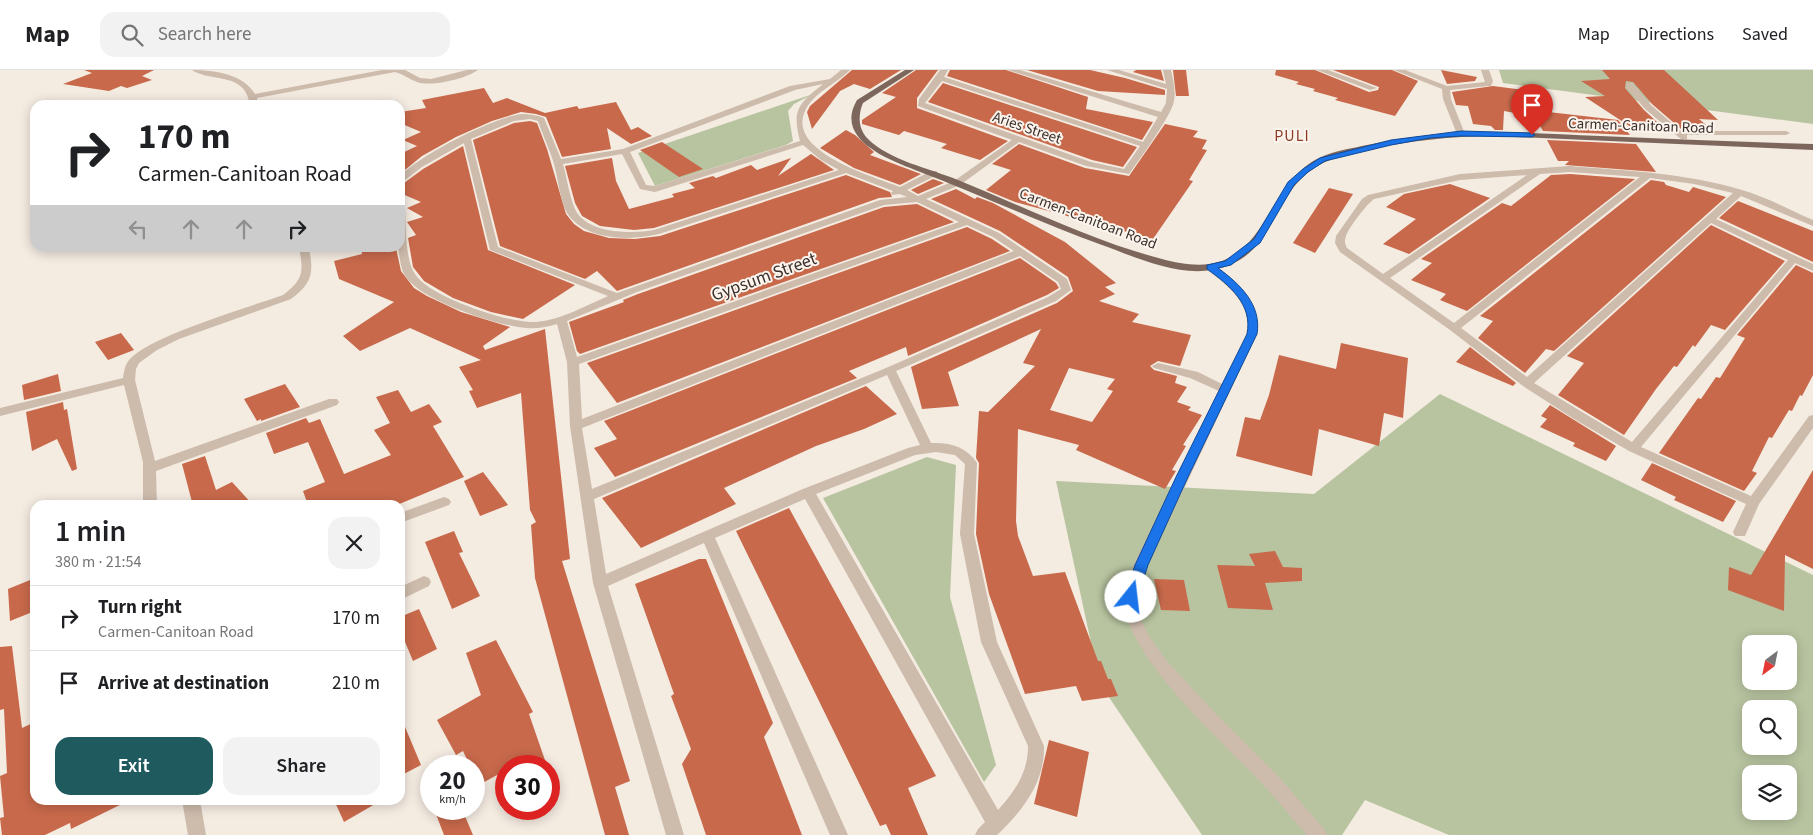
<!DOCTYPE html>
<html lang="en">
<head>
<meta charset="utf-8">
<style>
	:root { --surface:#fff; --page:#f2f2f2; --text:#202124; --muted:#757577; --line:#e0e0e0; --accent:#1f5a5e }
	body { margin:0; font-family:"Source Sans 3",sans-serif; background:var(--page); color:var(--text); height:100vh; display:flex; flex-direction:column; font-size:19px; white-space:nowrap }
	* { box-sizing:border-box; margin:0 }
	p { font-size:16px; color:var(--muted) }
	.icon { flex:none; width:28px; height:28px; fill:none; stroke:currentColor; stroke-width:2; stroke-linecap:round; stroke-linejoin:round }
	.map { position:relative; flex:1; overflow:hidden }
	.sheet { position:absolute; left:30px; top:430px; width:375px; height:305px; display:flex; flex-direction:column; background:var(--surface); border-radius:15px; box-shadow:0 2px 12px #0003 }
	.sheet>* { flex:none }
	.hud { position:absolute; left:30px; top:30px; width:375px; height:152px; border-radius:15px; box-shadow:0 2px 12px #0003; background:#fff; color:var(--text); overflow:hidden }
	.needle { width:32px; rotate:212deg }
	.buttons { position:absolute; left:1742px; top:565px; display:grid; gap:10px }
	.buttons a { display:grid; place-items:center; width:55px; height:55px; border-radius:10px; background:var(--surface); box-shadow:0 2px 12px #0003; font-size:25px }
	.speed { position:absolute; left:420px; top:685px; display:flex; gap:10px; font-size:25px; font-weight:700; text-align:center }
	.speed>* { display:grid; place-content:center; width:65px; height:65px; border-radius:50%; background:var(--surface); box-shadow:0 2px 12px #0003; line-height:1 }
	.speed small { font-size:12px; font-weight:400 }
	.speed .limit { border:8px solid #d22; background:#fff; color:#111 }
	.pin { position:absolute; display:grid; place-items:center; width:42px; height:42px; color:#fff; margin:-51px -21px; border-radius:50% 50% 50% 0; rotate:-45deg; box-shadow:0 0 5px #0007 }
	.pin .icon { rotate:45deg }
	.me { position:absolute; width:55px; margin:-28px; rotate:16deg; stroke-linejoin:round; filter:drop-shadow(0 0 4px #0008) }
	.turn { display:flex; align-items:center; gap:18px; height:105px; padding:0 25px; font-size:22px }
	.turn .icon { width:65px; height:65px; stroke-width:2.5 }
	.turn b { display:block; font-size:35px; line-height:42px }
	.lanes { display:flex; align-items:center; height:48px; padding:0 25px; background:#0003; justify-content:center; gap:25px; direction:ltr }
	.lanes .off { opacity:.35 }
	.round { display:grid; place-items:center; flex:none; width:52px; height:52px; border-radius:15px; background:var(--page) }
	.summary { display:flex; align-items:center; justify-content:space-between; height:85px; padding:0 25px }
	h1 { font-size:30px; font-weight:600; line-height:38px }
	.cta { display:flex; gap:10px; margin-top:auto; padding:10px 25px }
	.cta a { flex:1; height:58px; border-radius:15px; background:var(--accent); color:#fff; font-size:20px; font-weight:600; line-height:58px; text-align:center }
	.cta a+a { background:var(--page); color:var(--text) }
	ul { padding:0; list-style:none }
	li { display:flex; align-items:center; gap:15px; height:65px; padding:0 25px; border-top:1px solid var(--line) }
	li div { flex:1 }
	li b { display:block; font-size:19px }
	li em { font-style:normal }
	header { display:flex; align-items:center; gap:30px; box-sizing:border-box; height:70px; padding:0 25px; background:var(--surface); border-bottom:1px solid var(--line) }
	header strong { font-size:24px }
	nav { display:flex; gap:28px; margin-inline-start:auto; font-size:18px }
	.search { width:350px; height:45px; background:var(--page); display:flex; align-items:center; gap:12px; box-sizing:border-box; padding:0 18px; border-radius:15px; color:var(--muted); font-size:19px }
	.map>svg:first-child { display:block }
	.green { fill:#b8c4a0; fill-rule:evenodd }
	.building { fill:#c8694b; fill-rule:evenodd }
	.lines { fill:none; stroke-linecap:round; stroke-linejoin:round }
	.minor { fill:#cdbbac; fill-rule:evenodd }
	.major { fill:#7d675c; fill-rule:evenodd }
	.route { fill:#1a73e8; stroke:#114b97 }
	.labels { text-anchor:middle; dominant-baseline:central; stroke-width:4; stroke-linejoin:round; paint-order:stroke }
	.far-street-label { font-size:15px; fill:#3b302b; stroke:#fbf5ee }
	.far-quarter-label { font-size:16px; letter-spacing:1px; fill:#8c3b22; stroke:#fbf5ee }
	.street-label { font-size:18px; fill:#3b302b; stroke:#fbf5ee }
</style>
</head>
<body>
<header>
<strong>Map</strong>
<div class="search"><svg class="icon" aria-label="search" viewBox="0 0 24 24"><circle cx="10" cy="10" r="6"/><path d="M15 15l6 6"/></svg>Search here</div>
<nav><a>Map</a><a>Directions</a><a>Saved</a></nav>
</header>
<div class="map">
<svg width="1813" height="765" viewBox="0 0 1813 765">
	<rect width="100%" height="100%" fill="#f4ebe1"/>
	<g class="green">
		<polygon points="1499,0 1813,0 1813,54 1503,13"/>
		<polygon points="813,24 794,34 788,41 793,71 786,75 655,116 638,83"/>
		<path d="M1440,324l373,181v260h-364l-84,-35 -23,35h-140l-102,-151 -44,-203 258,13zM1751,574h38v37h-38zM1751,639h38v37h-38zM1751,704h38v37h-38z"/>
		<polygon points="927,387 956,395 950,527 996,695 984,712 823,428"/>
	</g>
	<g class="building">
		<polygon points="84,0 154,0 142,6 152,10 127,18 121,16 109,21 63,14 92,3"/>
		<polygon points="852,0 901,0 870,19 854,14 840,21 812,59 807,42 810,36"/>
		<polygon points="916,0 938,0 917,28 917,38 1008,71 980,90 941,78 947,74 904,61 899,65 862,54 862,50 896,27 882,23"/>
		<polygon points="950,0 1006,0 1088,27 1086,39 1153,52 1142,70 947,6"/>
		<polygon points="1027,0 1090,0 1125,8 1165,20 1165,25 1098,21"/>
		<polygon points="1136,0 1161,0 1164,11 1133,2"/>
		<polygon points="1173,0 1186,0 1189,26 1176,26"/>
		<polygon points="1276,0 1315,0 1369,22 1378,20 1379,17 1333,0 1392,0 1418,11 1395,46 1335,30 1338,28 1313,21 1315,19 1296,14 1299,12 1275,5"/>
		<polygon points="1441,0 1477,7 1475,11 1447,14"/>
		<polygon points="1602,0 1664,0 1718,50 1699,49 1711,59 1681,59 1652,34 1633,12 1626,11 1625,18 1644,40 1668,62 1637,61 1585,27 1605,26 1581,11 1610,9"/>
		<polygon points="943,13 1137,77 1123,97 1092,90 928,32"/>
		<polygon points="1493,16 1524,20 1531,46 1504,41 1503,60 1495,60 1491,56 1473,54 1468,36 1456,35 1452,22"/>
		<polygon points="484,18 493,33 507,28 545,43 577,36 579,39 616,32 631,60 638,57 652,66 631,74 607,58 611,79 562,87 546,47 536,44 521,42 492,51 456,67 422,86 400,104 400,84 417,76 403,70 421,62 400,53 400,42 426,38 422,30"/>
		<polygon points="1531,40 1618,50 1630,65 1543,61"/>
		<polygon points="530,51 537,53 547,79 566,144 574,154 584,161 609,168 635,169 660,166 846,105 890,122 892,127 879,128 617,221 597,201 585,209 500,176 473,70 514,53"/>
		<polygon points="1165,54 1198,61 1193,67 1207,70 1202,79 1207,80 1189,110 1193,111 1153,169 1015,132 986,120 1011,100 992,94 1019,74 1085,98 1129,106"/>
		<polygon points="846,60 855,65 874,82 870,85 921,104 900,115 854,98 820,78"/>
		<polygon points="1547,70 1636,74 1656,102 1565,95 1569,91 1558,91"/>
		<polygon points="662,72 703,99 679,107 640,80"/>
		<polygon points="463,76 488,180 575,215 523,249 491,242 453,228 424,211 413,197 408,168 416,165 407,152 423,147 407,138 421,132 400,123 400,116 423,99"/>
		<polygon points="811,84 834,100 654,158 634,160 600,156 582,146 575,133 565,96 612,88 616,111 629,139 674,127 672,124 695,118 689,113 713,106 716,108 751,95 757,100 791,88 778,106"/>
		<polygon points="1570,104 1635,109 1467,241 1440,230 1446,224 1411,210 1432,193 1421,189 1502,133 1511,136 1551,105"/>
		<polygon points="933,109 944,113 918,124 911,120"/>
		<polygon points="1651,110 1664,112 1666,115 1689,122 1693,117 1726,127 1554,281 1546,279 1525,303 1478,268 1493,251 1480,246"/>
		<polygon points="1450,114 1490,128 1409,184 1383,174 1416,149 1386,137 1404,124"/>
		<polygon points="1329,118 1353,124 1315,183 1293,173"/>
		<path d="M956,119l19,10 2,-2 16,6 72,39 51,41 -11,4 10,7 -16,7 40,13 -7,8 59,13 -11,31 -22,-5 -8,5 4,4 23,6 -2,7 12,4 -10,15 14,5 -3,3 14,5 -19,30 3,1 -14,24 4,1 -11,18 -89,-39 3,-5 -61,-16 -2,92 2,15 15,40 32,-4 33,89h3l7,18h3l7,17 -36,5 -6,-15 -51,8 -36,-100 -13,-60 3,-71 -3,-5 3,-47 9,1 47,-46 -12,-3 18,-34 -93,43 11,34 -37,3 -11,-42 146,-64 16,-12 -5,-14 -68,-46 -69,-32zM1069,298l46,11 -8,10 6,2 -21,31 -42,-12z"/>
		<polygon points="1738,131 1813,161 1813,192 1719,148"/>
		<polygon points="917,134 954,152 580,284 577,281 569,252 624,232 623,230 638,224 884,137"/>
		<polygon points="1711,155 1785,191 1725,260 1711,255 1695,277 1693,275 1677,297 1674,296 1656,319 1624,365 1558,325 1584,293 1567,286"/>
		<polygon points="967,157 992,169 1010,181 617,333 587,293"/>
		<polygon points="361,178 396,178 401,201 414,218 427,226 461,242 510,257 483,276 485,280 545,259 570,489 562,491 630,711 615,717 629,765 605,765 535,508 531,455 536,452 530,440 521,323 477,338 469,321 473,320 459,297 481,290 410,258 360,281 343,266 394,232 339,209 334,191 362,184"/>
		<polygon points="1020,188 1056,213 1059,218 1047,225 908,286 906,277 849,301 857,308 615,407 594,378 617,369 604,351"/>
		<polygon points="1796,195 1813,203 1813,305 1802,326 1800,325 1792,341 1789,340 1772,368 1769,367 1752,401 1757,403 1744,421 1659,383 1698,328 1701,329 1716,307 1720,308 1745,268 1737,265"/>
		<polygon points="121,263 134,280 108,290 95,272"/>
		<polygon points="1341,273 1408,288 1403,348 1384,343 1379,376 1319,359 1312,406 1236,386 1245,347 1260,350 1269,325 1279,285 1336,299"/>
		<polygon points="1470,277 1516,313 1513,316 1456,292"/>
		<polygon points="58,304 61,321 24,330 22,315"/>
		<polygon points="285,314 300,337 261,351 261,349 257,351 244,329"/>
		<polygon points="866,316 897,344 864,359 816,376 724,418 736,434 641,478 602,428"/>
		<polygon points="398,320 411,342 429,334 442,352 433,356 464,407 397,435 308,435 303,421 325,412 308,372 274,384 266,363 306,348 309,353 320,349 344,404 391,385 374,360 390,353 376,327"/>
		<polygon points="63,332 64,340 67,339 77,399 72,401 57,369 32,381 26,342"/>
		<polygon points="1550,335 1616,376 1606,391 1573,376 1575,373 1540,357 1547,349 1541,346"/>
		<polygon points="205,386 216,420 232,412 253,435 185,435 192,432 182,394"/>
		<polygon points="1652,393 1736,431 1723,452 1674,430 1676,427 1641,410"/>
		<polygon points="1813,400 1813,499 1785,485 1784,541 1728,520 1729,497 1751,505"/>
		<polygon points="483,402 508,435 480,446 464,411"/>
		<polygon points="789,438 936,706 908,718 928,765 891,765 886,754 880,756 736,461"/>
		<polygon points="454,461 463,482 459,483 480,526 452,539 425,472"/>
		<polygon points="1275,481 1283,497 1302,498 1302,511 1265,513 1273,540 1228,538 1217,495 1255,496 1249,484"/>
		<polygon points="699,489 706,489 773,653 764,667 802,765 706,765 682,694 691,679 671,626 674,624 635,514"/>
		<polygon points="35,508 35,541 10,551 8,519"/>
		<polygon points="1154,509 1184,510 1190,541 1161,540"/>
		<polygon points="419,539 437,579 413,591 400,560 400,547"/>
		<polygon points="496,570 533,642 529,644 547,696 506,696 506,700 479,715 474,704 474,696 470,696 463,681 456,685 437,650 481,625 466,583"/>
		<polygon points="12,576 22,658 35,652 35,730 130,730 71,759 70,753 45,765 2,765 0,748 4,747 0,706 7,703 4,639 0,640 0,577"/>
		<polygon points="400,645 421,695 400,706"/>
		<polygon points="1049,670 1089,682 1077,747 1034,734"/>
		<polygon points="334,730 382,730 344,752"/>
		<polygon points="434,739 462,739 473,765 444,765"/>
	</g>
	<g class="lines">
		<g class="minor">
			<path d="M192,0c22,0 51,4 63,24l127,-24h23l15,8 11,1 36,-9h11c-13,9 -46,17 -61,12 -8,-3 -14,-8 -22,-10l-138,26 1,7h-8c-5,-34 -38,-22 -58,-35z"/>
			<path d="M841,0h9c-14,14 -37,23 -45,41 -19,41 69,66 95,76l31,-16h6v4l-30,15 11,6 36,-15 58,-41 -94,-34 1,-7 21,-29h8l-4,7 199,65 15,-25 -150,-47h12l141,42 5,-9 1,-14 -60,-19h12l47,14 -3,-14h8c2,10 5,20 3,31 -2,14 -35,59 -45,73l-43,-8 -67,-24 -59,43 -34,14 73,34 68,46 4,11 -15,11 -160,70 35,72c19,-1 36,4 46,20l-3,71 23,108 47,104c1,37 -22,65 -47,89h-22l3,-6 7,-7 -180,-323 -90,39 133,297h-18l-126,-292 -96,43 76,249h-18l-73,-252 -23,-157 -3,-64 -10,-38c-10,3 -20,5 -31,4 -28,-2 -104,-27 -120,-51 -6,-8 -6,-20 -8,-29h2v-44l5,3c1,18 0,53 10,67 14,23 95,50 121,48 25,-2 49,-16 72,-26l-118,-46 -26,-107 -42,24 -22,17v-8c20,-21 92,-58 121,-62 8,0 16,1 23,4l17,41 62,-10 167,-63 40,-7zM942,11l198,65 -16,23 -33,-7 -166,-59zM823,14c-25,20 -31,26 -23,57l-145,45 -9,-1 -16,-33 165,-62zM530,49l8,2c5,15 12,29 16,43 4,14 6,37 13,49 18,28 64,28 92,21l187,-61 47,18 -2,2 1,2 8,-1 7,3 -27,3 -263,93 -119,-46 -27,-108 43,-18zM803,75l18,15 18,10 -185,60c-22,4 -68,4 -79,-21 -6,-14 -8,-31 -12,-45l59,-10 18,35 15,3zM917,132l42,20 -382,135 -10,-36 70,-29 247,-87zM967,155l26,12 21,14 -432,168 -3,-55zM1020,186l38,26 3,7 -13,8 -162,71 -294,121 -10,-61zM887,305l33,70 -12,3 -105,41 -197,85 -12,-75zM936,382l19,3 10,9 -5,70 21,108 47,104c0,27 -13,45 -30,64l-182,-316 99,-39z"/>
			<polygon points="1317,0 1328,0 1377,18 1370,20"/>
			<polygon points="1394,0 1405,0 1447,16 1485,12 1481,0 1489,0 1493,11 1491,16 1488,16 1450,20 1451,29 1465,64 1461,66 1457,64 1443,29 1442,19"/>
			<polygon points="1626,13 1632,13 1651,35 1681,61 1786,61 1790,63 1786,65 1687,65 1687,69 1681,69 1645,39 1626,17"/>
			<path d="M1570,96c58,5 116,7 172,24 24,7 48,20 71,30v6l-72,-30 -25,23 97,45v7l-18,-8 -154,184 110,49 58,-80 4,-1v13l-54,76 -14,32h-10l-2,-4 13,-28 -117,-53 -55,-32 -51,-33 -73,-56 -110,-78 -5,-9 1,-7 26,-37 6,-4 92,-21zM1570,102l70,5 -186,146 -64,-45 150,-104zM1527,105l-144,99 -36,-26c-2,-4 -3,-7 -1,-12 3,-9 20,-31 28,-37l86,-19zM1650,108l44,6 39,9 -206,184 -66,-49zM1711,153l77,37 -156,182 -98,-59z"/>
			<path d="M299,178h10c5,26 3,35 -18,51l-112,40 -22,11 -18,13 -3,6 -1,11 20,81 174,-62h8l2,3 -2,3 -181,66 1,34h-14v-43l-19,-77 -124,31v-8l123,-30c1,-7 2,-13 6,-18 20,-24 121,-53 154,-65 20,-15 21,-23 16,-47z"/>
			<path d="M1210,194c6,2 11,6 16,10 20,16 33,34 31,60l-109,231 -10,32 3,23 8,16 17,24 47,51 66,66 45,52 3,6h-20c-14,-15 -26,-31 -40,-46 -38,-42 -145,-134 -143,-191 1,-20 19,-52 28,-70 22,-46 45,-91 67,-137l-29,-13 -36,-10 -2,-2 6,-3 40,9 24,12c8,-16 19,-33 24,-49 9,-29 -20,-51 -40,-66l-1,-2z"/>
			<polygon points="444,427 449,429 451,432 449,435 400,453 400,443"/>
			<polygon points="424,506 429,508 431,512 429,516 400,530 400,517"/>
			<polygon points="182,730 200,730 206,765 188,765"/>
		</g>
		<path class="major" d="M905,0h9l-51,33c-5,12 -5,25 4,35 23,23 62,30 91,42 67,27 134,61 204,79 15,4 32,7 47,5 60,-8 62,-90 117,-109 13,-5 27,-7 41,-10 82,-18 151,-13 233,-9 71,3 142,6 213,8v6l-319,-14c-43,0 -85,5 -128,14 -20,5 -39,8 -56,21 -41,31 -36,88 -98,99 -36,6 -77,-13 -110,-25 -63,-23 -124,-51 -187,-75 -28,-11 -81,-31 -58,-70z"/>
	</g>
	<path class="route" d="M1461,61l71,2 3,2 -3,2 -71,-1 -31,2 -39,7 -66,16 -17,11 -14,13 -34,58 -29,22 -13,3c22,16 44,37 39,66l-69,143 -40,88 -10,32 -2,4 -5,2 -5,-2 -2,-4 11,-32 41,-88 71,-143c6,-30 -18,-49 -40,-65v-4l18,-4 29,-22 34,-57 15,-13 17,-11 71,-18z"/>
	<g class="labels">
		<g class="far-street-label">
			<text transform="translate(1641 56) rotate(2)">Carmen-Canitoan Road</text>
			<text transform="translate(1027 58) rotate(19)">Aries Street</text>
			<text transform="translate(1088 149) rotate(21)">Carmen-Canitoan Road</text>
		</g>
		<g class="far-quarter-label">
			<text x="1292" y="66">PULI</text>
		</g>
		<g class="street-label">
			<text transform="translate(764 207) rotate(-20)">Gypsum Street</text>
		</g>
	</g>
</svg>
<div class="buttons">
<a><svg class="needle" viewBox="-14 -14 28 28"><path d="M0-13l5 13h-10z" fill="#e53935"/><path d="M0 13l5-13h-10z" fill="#757577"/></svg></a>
<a><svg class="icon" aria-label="search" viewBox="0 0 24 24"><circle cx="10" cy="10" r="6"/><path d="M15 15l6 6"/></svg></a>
<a><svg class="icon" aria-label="layers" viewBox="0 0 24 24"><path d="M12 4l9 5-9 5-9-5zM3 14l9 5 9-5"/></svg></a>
</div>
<div class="speed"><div>20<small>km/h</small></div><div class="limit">30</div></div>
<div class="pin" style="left:1532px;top:65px;background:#d93025"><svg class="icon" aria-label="arrive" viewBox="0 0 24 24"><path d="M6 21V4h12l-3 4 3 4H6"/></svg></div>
<svg class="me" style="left:1131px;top:527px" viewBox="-20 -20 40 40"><circle r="19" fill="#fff"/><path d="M0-13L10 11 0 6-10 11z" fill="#1a73e8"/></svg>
<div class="hud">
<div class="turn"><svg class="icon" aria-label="right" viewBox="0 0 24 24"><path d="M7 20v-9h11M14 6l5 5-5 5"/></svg><div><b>170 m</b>Carmen-Canitoan Road</div></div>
<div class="lanes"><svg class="icon off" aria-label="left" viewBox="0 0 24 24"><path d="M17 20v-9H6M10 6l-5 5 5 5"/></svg><svg class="icon off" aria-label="ahead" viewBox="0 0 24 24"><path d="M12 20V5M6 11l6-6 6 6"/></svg><svg class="icon off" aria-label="ahead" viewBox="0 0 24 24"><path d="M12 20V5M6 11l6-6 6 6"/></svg><svg class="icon" aria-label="right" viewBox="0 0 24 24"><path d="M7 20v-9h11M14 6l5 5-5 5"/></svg></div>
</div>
<section class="sheet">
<div class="summary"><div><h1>1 min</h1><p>380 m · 21:54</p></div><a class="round"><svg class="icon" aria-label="close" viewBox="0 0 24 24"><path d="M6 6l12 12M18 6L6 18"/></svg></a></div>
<ul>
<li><svg class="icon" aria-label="right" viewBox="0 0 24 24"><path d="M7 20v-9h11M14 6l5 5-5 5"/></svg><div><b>Turn right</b><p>Carmen-Canitoan Road</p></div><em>170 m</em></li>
<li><svg class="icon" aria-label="arrive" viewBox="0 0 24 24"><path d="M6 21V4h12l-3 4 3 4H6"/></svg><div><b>Arrive at destination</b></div><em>210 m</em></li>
</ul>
<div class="cta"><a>Exit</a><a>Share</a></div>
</section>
</div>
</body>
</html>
